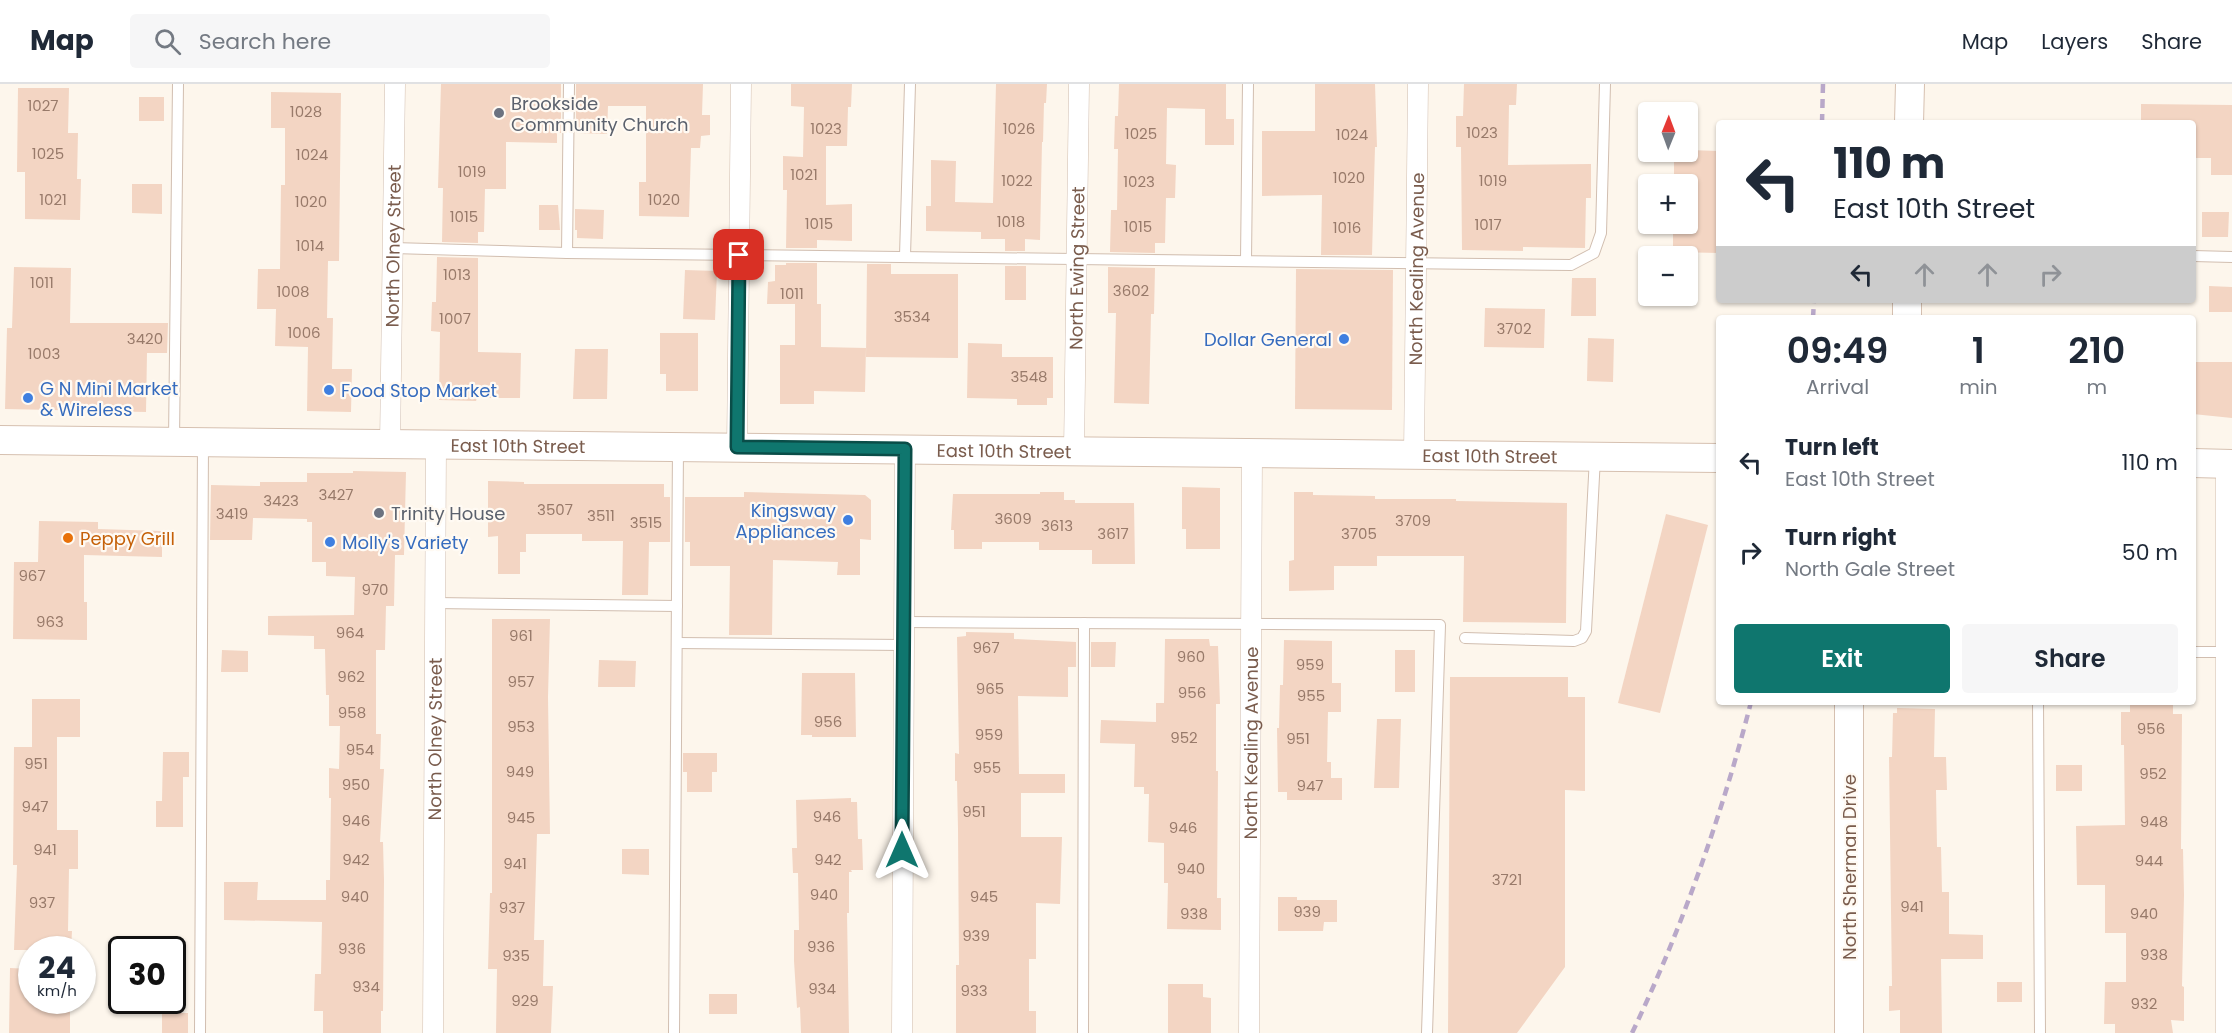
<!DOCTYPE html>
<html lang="en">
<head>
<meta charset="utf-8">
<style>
	:root { --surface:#fff; --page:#f6f6f7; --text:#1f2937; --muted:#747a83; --line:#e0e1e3; --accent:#0f766e }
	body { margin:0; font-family:Poppins,sans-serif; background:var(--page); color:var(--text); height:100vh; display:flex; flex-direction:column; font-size:22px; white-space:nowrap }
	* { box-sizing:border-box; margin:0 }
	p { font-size:20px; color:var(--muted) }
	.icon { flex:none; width:33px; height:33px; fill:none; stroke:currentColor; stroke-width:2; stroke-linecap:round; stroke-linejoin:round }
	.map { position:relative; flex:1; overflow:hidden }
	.panel { position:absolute; left:1716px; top:231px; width:480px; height:390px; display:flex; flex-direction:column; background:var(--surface); border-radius:6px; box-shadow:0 2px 4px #0004 }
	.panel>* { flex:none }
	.banner { position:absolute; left:1716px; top:36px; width:480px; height:183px; border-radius:6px; box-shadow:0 2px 4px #0004; background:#fff; color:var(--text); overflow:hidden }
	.needle { width:39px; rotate:1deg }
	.controls { position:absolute; left:1638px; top:18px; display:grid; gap:12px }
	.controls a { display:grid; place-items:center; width:60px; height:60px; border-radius:6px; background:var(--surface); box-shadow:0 2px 4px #0004; font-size:30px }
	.speed { position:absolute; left:18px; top:852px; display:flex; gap:12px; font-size:30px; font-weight:700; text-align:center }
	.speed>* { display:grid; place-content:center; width:78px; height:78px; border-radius:50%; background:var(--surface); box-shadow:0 2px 4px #0004; line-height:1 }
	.speed small { font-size:15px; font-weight:400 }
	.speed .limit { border:3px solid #111; border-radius:9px; background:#fff; color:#111 }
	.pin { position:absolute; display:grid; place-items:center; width:51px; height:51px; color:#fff; margin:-26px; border-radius:12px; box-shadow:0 3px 9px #0006 }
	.me { position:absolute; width:66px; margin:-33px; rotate:0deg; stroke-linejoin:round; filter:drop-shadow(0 0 4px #0008) }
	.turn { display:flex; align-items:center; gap:21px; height:126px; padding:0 18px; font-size:27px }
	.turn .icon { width:78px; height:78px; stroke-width:2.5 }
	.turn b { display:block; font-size:42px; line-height:51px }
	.lanes { display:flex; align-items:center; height:57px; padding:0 18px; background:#0003; justify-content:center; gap:30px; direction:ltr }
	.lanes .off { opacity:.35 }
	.eta { display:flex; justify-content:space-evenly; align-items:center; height:102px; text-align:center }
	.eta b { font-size:36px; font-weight:600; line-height:42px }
	.cta { display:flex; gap:12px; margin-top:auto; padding:12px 18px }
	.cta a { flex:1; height:69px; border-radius:6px; background:var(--accent); color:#fff; font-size:24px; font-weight:600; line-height:69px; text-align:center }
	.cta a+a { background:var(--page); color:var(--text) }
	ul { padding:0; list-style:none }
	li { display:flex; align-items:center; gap:18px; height:90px; padding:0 18px }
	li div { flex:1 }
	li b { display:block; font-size:22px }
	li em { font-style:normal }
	header { display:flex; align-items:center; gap:36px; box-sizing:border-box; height:84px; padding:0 30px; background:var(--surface); border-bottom:2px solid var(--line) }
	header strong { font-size:28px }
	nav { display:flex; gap:33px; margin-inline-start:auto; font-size:21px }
	.search { width:420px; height:54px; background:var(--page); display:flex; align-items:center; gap:15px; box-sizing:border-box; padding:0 21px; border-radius:6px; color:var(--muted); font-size:22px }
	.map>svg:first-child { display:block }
	.building { fill:#f3d5c3 }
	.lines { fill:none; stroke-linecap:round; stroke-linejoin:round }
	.lane-casing { stroke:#d1beb0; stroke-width:12 }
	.street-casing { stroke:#d1beb0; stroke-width:21 }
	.secondary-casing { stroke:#d6c0b0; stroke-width:30 }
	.lane { stroke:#fff; stroke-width:10 }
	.street { stroke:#fff; stroke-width:20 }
	.secondary { stroke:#fff; stroke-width:28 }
	.rail { stroke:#b9a8c9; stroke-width:4.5; stroke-dasharray:9 6; stroke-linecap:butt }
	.route-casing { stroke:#0a4d48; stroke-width:15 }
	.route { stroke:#0f766e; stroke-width:10 }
	.worship-dot { fill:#6b7280; stroke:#fffaf3; stroke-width:2 }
	.shop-dot { fill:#3f7fe0; stroke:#fffaf3; stroke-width:2 }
	.food-dot { fill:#e8710a; stroke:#fffaf3; stroke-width:2 }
	.labels { text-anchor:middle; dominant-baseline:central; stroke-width:4.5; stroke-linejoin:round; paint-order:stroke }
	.number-label { font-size:15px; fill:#987a6a }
	.worship-label { font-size:18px; fill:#5b616d; stroke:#fffaf3; text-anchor:start }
	.street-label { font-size:18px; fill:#7a5c4d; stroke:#fffaf3 }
	.shop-label { font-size:18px; fill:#366cbe; stroke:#fffaf3; text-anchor:start }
	.food-label { font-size:18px; fill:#c56008; stroke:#fffaf3; text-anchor:start }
</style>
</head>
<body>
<header>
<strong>Map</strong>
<div class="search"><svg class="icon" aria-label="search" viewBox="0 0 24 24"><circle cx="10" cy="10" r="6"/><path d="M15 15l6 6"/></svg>Search here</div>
<nav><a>Map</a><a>Layers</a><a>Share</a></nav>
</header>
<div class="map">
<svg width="2232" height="949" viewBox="0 0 2232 949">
	<rect width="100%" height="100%" fill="#fdf6ec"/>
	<g class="building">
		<polygon points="441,0 561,0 561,49 557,49 557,59 506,58 506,105 485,105 484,148 478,148 478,159 442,158 443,104 438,104"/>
		<polygon points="576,0 703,0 702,31 710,31 710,51 701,52 700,64 691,64 689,133 639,132 639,98 646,98 646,22 608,22 607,50 576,49"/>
		<polygon points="791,0 852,0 851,23 848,23 847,62 826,62 826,121 852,120 852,157 817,156 817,164 786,164 787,106 783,106 783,72 803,73 804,23 791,22"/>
		<polygon points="996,0 1047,0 1046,19 1044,19 1043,58 1042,58 1040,156 1025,155 1025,167 1005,167 1005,155 981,155 981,148 926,147 926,122 931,122 931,76 956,77 955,118 993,119"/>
		<polygon points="1119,0 1226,0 1226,35 1234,35 1234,61 1205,61 1205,25 1167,24 1166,80 1176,81 1175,114 1166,114 1165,159 1155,159 1155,169 1110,168 1111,126 1117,126 1118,65 1114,65 1115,32 1118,32"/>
		<polygon points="1315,0 1375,0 1377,63 1375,63 1372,171 1321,171 1322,111 1262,112 1262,47 1315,47"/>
		<polygon points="1464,0 1517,0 1516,21 1509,21 1508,81 1591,80 1591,114 1586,114 1585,164 1523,163 1523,167 1462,166 1461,63 1456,63 1456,32 1463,32"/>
		<polygon points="18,4 69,4 68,49 78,49 77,95 81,95 80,136 25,135 25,88 17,88"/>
		<polygon points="271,8 341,9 339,177 328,177 327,234 333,234 332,285 352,285 351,328 307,327 308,263 275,262 276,225 257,225 258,185 280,185 281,101 285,101 285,44 271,44"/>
		<rect x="139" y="13" width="25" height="24"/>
		<polygon points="2141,20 2232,21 2232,91 2211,91 2211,74 2193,74 2193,39 2141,39"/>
		<polygon points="1688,66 1719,67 1719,169 1673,168 1673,140 1688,140 1688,100 1674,100 1674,68"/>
		<polygon points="132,100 162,100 162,130 132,129"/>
		<polygon points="539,121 558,121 560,146 539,146"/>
		<polygon points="575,125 604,126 603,155 577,154 577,146 575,146"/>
		<polygon points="2202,128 2229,128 2228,153 2202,153"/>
		<polygon points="437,173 478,174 478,268 521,269 520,314 477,314 476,317 439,316 440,248 431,247 432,218 436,218"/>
		<polygon points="786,179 817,179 817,220 821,220 821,263 866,264 865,308 814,307 814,320 780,320 780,261 795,261 795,220 767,220 768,198 775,197 775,181 786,181"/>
		<polygon points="867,180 891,180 891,190 958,190 958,274 866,273"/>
		<rect x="1005" y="182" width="21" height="34"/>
		<polygon points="14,183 71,184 70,239 168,239 167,269 147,269 146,328 5,325 7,244 12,244"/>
		<polygon points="1108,183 1155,184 1154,230 1151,230 1149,320 1114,319 1116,229 1108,229"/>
		<polygon points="1296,185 1393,186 1392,326 1295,325"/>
		<polygon points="685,186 717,187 715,236 683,235"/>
		<polygon points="1572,194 1596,194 1596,232 1571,232"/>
		<polygon points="2209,202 2232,203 2232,228 2209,228"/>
		<polygon points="1485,224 1545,225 1544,264 1484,263"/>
		<polygon points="660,249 698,249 698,307 666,307 666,290 660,290"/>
		<polygon points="1588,254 1614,255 1613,298 1587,297"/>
		<polygon points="968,259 1002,260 1002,273 1053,273 1053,314 1047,314 1047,321 1017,321 1017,315 967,314"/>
		<polygon points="575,265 608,265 607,315 573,315"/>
		<polygon points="2193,278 2232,278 2232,334 2193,330"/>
		<polygon points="353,387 406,388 404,471 395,471 394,522 386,522 385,566 376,566 376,650 381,650 380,685 384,685 380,758 383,758 384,796 383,927 381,927 381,949 323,949 323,927 314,927 315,890 321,890 322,838 224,836 224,798 258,798 257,816 326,816 326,796 330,796 331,714 329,714 329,684 339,685 340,642 329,642 329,611 326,611 325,565 314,565 314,552 268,551 268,532 354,531 355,493 326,492 326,478 312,478 312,438 307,438 307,435 253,434 252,456 210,456 211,401 260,402 260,398 307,398 307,389 353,389"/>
		<polygon points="488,397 524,398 524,400 664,400 664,413 670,413 670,458 649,458 648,511 622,511 623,457 582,457 582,450 526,450 526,468 520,468 520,490 498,490 498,452 488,453"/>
		<polygon points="1182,403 1220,404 1220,465 1186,465 1186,445 1182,445"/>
		<polygon points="744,408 865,411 871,416 871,456 860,455 860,491 837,491 838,478 773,476 772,551 729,551 730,482 690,482 690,458 685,458 685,413 744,413"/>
		<polygon points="1040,408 1064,408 1064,416 1075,416 1075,419 1134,419 1135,480 1092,480 1092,466 1039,466 1039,458 982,458 982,465 954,465 954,446 951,446 953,410 1040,410"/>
		<polygon points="1294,408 1313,408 1313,411 1375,412 1375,415 1456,415 1456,417 1567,419 1566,539 1463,538 1464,472 1377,472 1377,482 1334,482 1334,506 1289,507 1289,477 1294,476"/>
		<polygon points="1666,430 1708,441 1660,629 1618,619"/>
		<polygon points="39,437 98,438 98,445 162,447 162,473 84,471 84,518 87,518 87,556 13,555 14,478 38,478"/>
		<polygon points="492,535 550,535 548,613 550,750 537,750 534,856 544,856 543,902 553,902 551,949 496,949 497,885 488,885 490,809 492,809"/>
		<polygon points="966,548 1014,549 1014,555 1076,558 1076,583 1068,583 1068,613 1018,612 1019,690 1065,690 1065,709 1021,709 1021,753 1062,753 1060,820 1036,819 1036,875 1029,875 1029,927 1036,927 1036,949 956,949 956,881 959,881 958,745 957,697 955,697 955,669 959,670 957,553 966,552"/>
		<polygon points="1165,555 1209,555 1210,562 1218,562 1220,620 1216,620 1216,687 1218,687 1217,814 1221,814 1221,846 1167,845 1168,799 1164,799 1164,759 1148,758 1149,710 1144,710 1144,703 1134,703 1135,660 1100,659 1101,636 1156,638 1156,619 1164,619"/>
		<polygon points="1284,556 1332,557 1332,599 1341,599 1341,628 1328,628 1327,678 1331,678 1331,694 1342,694 1342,716 1287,716 1287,708 1278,708 1277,644 1279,644 1280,601 1283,601"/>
		<polygon points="1091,558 1116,558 1115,583 1091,583"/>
		<polygon points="222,566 248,567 248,588 221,588"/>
		<rect x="1395" y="566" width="20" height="42"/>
		<polygon points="599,576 636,577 635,603 598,603"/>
		<polygon points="802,589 855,589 856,653 812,653 812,651 801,651"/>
		<polygon points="1450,593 1568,593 1568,613 1585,613 1585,707 1565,706 1565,883 1517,949 1448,949"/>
		<polygon points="32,615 80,615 80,653 57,653 57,746 78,746 78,785 69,785 68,847 72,847 71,866 14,866 17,781 13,781 14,663 32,663"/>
		<polygon points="2130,618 2173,618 2173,630 2182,630 2181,765 2183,765 2184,811 2182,902 2184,903 2184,937 2171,936 2173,949 2115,949 2115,940 2104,940 2105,898 2126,898 2126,849 2105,849 2105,801 2077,801 2076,742 2125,741 2124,661 2121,661 2121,628 2130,628"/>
		<polygon points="1897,624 1935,625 1934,673 1946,673 1947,706 1936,706 1937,763 1941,763 1942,808 1949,808 1949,850 1983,851 1983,875 1941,875 1942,949 1900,949 1900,926 1889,927 1889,902 1892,902 1889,673 1892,673 1893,629 1897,629"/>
		<polygon points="1377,635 1401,635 1399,704 1374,704"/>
		<polygon points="163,668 189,668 189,693 183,693 183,743 156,743 156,717 162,717"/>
		<polygon points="683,669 717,669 717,688 712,688 712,708 687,708 687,688 683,688"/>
		<rect x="2056" y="681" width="26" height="26"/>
		<polygon points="851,714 851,718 857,718 858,755 862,755 863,786 851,786 852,788 849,788 849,829 847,829 849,949 801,949 800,923 797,924 794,877 794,846 799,846 798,789 793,789 792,764 797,764 796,716"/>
		<polygon points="622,765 649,765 649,791 622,790"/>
		<polygon points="1278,813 1297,813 1297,816 1337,816 1337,838 1324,838 1323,847 1278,847"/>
		<polygon points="10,884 32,885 32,916 70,916 70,949 9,949"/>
		<rect x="1997" y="898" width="25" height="20"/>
		<polygon points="1168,900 1203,900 1203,913 1211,914 1211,949 1168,949"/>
		<rect x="709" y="910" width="28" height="20"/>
		<rect x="162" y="929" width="26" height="20"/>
	</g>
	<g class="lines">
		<g class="lane-casing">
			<g id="lane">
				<polyline points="393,164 567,169 1571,181 1594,169 1601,149 1605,0"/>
				<polyline points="567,169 569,0"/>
				<polyline points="905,172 910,0"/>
				<polyline points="2193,172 2232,173"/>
				<polyline points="1246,176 1248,0"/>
				<polyline points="174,357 178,0"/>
				<polyline points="435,519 677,522"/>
				<polyline points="904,538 1440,541 1427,949"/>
				<polyline points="1465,554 1574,557 1582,554 1586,547 1595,373"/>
				<polyline points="677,559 904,561"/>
				<polyline points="2193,568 2229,568"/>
				<polyline points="2038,618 2040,949"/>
				<polyline points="200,949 203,358"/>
				<polyline points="674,949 678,363"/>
				<polyline points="1083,949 1084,539"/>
			</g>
		</g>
		<g class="street-casing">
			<g id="street">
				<path id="s1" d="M390,360l5,-360"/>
				<polyline points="737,364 741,0"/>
				<path id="s2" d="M1074,367l5,-367"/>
				<path id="s3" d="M1414,371l4,-371"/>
				<polyline points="2226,380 2226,949"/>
				<path id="s4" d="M433,949l3,-589"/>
				<polyline points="902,949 905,365"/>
				<path id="s5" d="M1249,949l3,-580"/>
			</g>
		</g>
		<g class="secondary-casing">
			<g id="secondary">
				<polyline points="1909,39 1910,0"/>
				<polyline points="1907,234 1907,216"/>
				<path id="s6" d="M0,356l1719,18"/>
				<polyline points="2193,379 2232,380"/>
				<polyline points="1849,618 1849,949"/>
			</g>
		</g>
		<use href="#lane" class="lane"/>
		<use href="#street" class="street"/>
		<use href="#secondary" class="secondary"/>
		<g class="rail">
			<polyline points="1822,39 1823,0"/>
			<polyline points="1813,234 1814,216"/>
			<path d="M1632,949c49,-102 91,-221 119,-331"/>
		</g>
	</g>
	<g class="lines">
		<g class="route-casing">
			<polyline id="route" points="739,171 737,363 905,365 902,766"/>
		</g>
		<use href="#route" class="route"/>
	</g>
	<g class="worship-dot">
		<circle cx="499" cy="29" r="6"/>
		<circle cx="379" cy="429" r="6"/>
	</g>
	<g class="shop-dot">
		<circle cx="1344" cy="255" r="6"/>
		<circle cx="329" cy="306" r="6"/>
		<circle cx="28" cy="314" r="6"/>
		<circle cx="848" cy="436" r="6"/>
		<circle cx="330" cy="458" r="6"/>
	</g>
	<circle class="food-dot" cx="68" cy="454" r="6"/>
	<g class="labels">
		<g class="number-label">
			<text x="43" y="21">1027</text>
			<text x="306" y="27">1028</text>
			<text x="826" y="44">1023</text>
			<text x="1019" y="44">1026</text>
			<text x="1482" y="48">1023</text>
			<text x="1141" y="49">1025</text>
			<text x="1352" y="50">1024</text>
			<text x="48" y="69">1025</text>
			<text x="312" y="70">1024</text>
			<text x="472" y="87">1019</text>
			<text x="804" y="90">1021</text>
			<text x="1349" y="93">1020</text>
			<text x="1017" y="96">1022</text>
			<text x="1493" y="96">1019</text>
			<text x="1139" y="97">1023</text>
			<text x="53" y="115">1021</text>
			<text x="664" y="115">1020</text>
			<text x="311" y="117">1020</text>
			<text x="464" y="132">1015</text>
			<text x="1011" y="137">1018</text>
			<text x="819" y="139">1015</text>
			<text x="1488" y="140">1017</text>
			<text x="1138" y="142">1015</text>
			<text x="1347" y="143">1016</text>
			<text x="310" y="161">1014</text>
			<text x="457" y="190">1013</text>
			<text x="42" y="198">1011</text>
			<text x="1131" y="206">3602</text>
			<text x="293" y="207">1008</text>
			<text x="792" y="209">1011</text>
			<text x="912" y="232">3534</text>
			<text x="455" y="234">1007</text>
			<text x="1514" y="244">3702</text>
			<text x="304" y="248">1006</text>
			<text x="145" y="254">3420</text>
			<text x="44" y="269">1003</text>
			<text x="1029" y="292">3548</text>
			<text x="336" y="410">3427</text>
			<text x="281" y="416">3423</text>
			<text x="555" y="425">3507</text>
			<text x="232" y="429">3419</text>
			<text x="601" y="431">3511</text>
			<text x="1013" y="434">3609</text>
			<text x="1413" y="436">3709</text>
			<text x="646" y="438">3515</text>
			<text x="1057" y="441">3613</text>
			<text x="1113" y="449">3617</text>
			<text x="1359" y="449">3705</text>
			<text x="32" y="491">967</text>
			<text x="375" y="505">970</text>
			<text x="50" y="537">963</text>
			<text x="350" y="548">964</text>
			<text x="521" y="551">961</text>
			<text x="986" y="563">967</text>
			<text x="1191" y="572">960</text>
			<text x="1310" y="580">959</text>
			<text x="351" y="592">962</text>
			<text x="521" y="597">957</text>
			<text x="990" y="604">965</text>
			<text x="1192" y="608">956</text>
			<text x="1311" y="611">955</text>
			<text x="352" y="628">958</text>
			<text x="828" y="637">956</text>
			<text x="521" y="642">953</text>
			<text x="2151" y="644">956</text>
			<text x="989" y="650">959</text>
			<text x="1184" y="653">952</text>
			<text x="1298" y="654">951</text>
			<text x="360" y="665">954</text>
			<text x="36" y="679">951</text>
			<text x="987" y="683">955</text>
			<text x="520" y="687">949</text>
			<text x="2153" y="689">952</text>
			<text x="356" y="700">950</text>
			<text x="1310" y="701">947</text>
			<text x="35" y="722">947</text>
			<text x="974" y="727">951</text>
			<text x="827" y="732">946</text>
			<text x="521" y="733">945</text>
			<text x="356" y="736">946</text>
			<text x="2154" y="737">948</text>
			<text x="1183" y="743">946</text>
			<text x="45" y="765">941</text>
			<text x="356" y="775">942</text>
			<text x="828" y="775">942</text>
			<text x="2149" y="776">944</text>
			<text x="515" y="779">941</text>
			<text x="1191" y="784">940</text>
			<text x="1507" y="795">3721</text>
			<text x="824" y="810">940</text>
			<text x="355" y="812">940</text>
			<text x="984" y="812">945</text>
			<text x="42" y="818">937</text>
			<text x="1912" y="822">941</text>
			<text x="512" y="823">937</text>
			<text x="1307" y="827">939</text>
			<text x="1194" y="829">938</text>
			<text x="2144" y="829">940</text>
			<text x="976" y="851">939</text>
			<text x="821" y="862">936</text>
			<text x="352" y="864">936</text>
			<text x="2154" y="870">938</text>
			<text x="516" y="871">935</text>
			<text x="366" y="902">934</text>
			<text x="822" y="904">934</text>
			<text x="974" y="906">933</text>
			<text x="525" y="916">929</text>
			<text x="2144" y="919">932</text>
		</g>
		<g class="worship-label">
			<text x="511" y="19">Brookside<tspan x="511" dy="21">Community Church</tspan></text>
			<text x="391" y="429">Trinity House</text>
		</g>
		<g class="street-label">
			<text stroke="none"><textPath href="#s1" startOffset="198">North Olney Street</textPath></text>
			<text stroke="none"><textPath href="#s2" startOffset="183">North Ewing Street</textPath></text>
			<text stroke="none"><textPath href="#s3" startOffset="186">North Kealing Avenue</textPath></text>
			<text stroke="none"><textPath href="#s6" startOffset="518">East 10th Street</textPath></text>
			<text stroke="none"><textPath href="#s6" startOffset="1004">East 10th Street</textPath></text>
			<text stroke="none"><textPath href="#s6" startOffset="1490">East 10th Street</textPath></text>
			<text stroke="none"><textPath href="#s4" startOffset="294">North Olney Street</textPath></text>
			<text stroke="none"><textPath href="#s5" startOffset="290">North Kealing Avenue</textPath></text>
			<text transform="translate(1849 783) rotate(-90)">North Sherman Drive</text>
		</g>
		<g class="shop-label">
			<text x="1332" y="255" text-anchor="end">Dollar General</text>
			<text x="40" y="304">G N Mini Market<tspan x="40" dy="21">&amp; Wireless</tspan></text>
			<text x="341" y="306">Food Stop Market</text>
			<text x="836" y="426" text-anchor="end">Kingsway<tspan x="836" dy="21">Appliances</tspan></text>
			<text x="342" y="458">Molly's Variety</text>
		</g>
		<g class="food-label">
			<text x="80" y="454">Peppy Grill</text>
		</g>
	</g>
</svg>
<div class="controls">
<a><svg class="needle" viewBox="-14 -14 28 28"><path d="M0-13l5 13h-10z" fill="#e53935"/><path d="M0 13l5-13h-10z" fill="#747a83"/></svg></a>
<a>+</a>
<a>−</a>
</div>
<div class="speed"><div>24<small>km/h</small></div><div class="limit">30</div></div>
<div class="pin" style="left:739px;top:171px;background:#d93025"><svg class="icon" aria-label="arrive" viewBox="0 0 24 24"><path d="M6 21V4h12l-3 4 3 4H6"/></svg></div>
<svg class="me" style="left:902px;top:766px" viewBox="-20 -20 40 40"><path d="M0-17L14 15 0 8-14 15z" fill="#0f766e" stroke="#fff" stroke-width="4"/></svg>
<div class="banner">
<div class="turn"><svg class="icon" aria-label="left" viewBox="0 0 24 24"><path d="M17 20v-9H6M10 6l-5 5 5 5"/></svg><div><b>110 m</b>East 10th Street</div></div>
<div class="lanes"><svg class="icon" aria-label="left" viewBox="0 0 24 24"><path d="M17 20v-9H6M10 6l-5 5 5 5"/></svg><svg class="icon off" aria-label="ahead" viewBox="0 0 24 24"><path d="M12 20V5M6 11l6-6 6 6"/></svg><svg class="icon off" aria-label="ahead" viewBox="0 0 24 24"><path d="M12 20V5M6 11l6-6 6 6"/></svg><svg class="icon off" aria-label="right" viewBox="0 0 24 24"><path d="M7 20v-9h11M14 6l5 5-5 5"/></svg></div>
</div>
<section class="panel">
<div class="eta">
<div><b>09:49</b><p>Arrival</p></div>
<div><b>1</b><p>min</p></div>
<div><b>210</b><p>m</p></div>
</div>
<ul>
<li><svg class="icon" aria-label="left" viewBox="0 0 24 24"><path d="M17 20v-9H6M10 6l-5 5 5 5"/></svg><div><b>Turn left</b><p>East 10th Street</p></div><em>110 m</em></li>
<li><svg class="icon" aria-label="right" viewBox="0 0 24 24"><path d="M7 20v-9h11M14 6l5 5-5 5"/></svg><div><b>Turn right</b><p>North Gale Street</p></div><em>50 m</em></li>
</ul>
<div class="cta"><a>Exit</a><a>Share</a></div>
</section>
</div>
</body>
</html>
